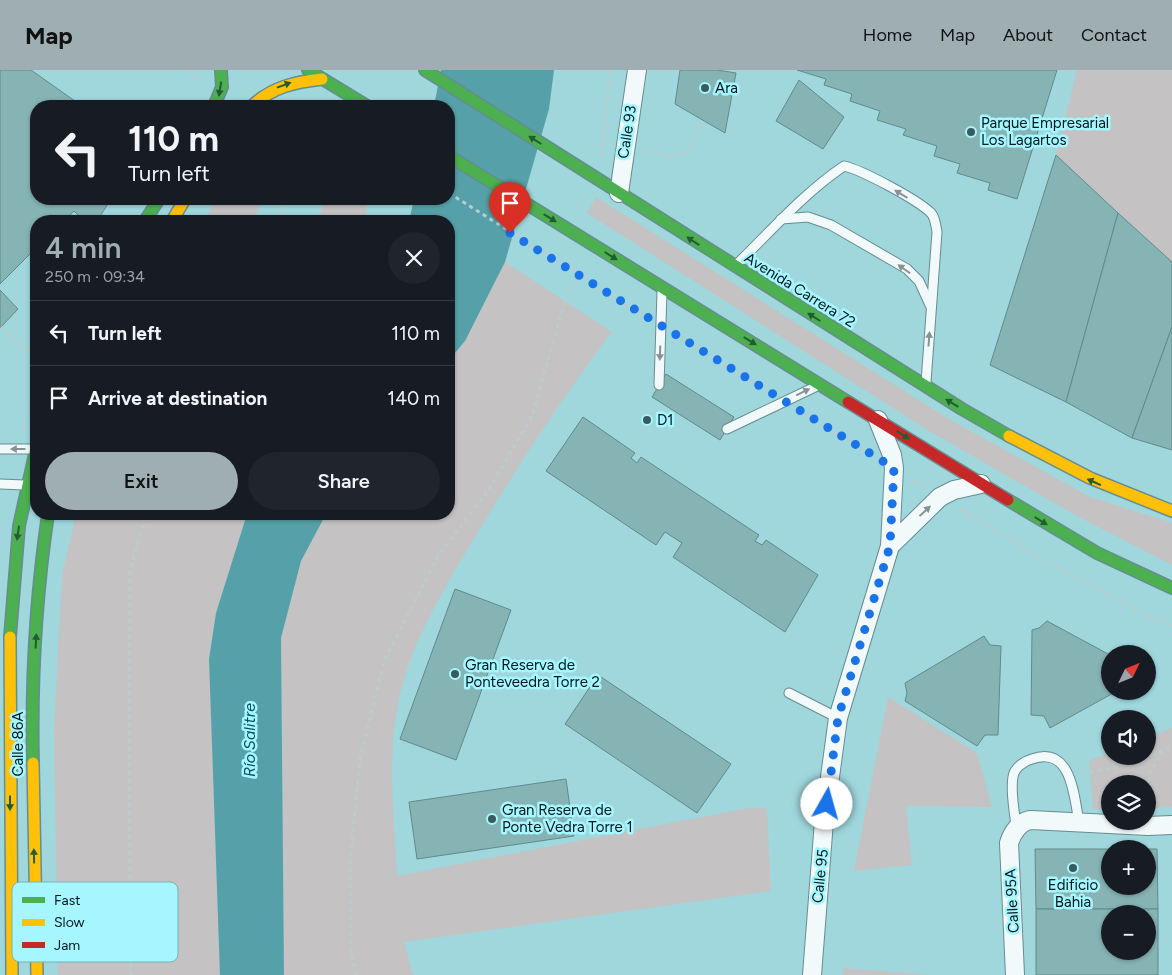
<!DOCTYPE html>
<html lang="en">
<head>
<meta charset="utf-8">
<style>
	:root { --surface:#171b24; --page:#20242c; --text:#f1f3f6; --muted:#9ea1a6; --line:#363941; --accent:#9eaeb2 }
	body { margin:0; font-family:Figtree,sans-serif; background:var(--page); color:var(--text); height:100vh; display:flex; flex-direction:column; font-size:19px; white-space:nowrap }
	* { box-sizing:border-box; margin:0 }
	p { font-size:16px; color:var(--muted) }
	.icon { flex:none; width:28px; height:28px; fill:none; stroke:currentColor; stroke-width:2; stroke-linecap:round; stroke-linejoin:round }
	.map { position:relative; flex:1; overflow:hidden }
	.panel { position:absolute; left:30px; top:145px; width:425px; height:305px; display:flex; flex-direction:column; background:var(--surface); border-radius:20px; box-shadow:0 1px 4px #0004 }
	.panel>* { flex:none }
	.banner { position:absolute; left:30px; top:30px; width:425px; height:105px; border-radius:20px; box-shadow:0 1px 4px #0004; background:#171b24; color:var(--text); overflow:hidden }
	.needle { width:32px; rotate:47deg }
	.buttons { position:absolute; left:1101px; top:575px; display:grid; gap:10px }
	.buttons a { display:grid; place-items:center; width:55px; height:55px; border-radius:50%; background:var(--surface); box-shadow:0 1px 4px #0004; font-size:25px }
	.pin { position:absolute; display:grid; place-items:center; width:42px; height:42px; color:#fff; margin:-51px -21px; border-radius:50% 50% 50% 0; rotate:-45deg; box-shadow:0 0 5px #0007 }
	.pin .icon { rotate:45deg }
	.me { position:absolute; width:55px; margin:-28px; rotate:7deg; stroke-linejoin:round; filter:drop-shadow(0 0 4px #0008) }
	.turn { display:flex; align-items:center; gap:18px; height:105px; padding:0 15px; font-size:22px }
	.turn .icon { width:65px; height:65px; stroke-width:2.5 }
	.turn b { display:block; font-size:35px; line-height:42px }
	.round { display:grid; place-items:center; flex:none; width:52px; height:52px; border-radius:26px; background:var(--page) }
	.headline { display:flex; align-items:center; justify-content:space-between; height:85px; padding:0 15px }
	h1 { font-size:30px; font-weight:600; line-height:38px; color:var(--accent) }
	.button { display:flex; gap:10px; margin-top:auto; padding:10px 15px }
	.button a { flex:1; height:58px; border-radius:30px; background:var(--accent); color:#111; font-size:20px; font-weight:600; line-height:58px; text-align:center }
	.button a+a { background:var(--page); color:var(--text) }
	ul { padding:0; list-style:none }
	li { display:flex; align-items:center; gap:15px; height:65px; padding:0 15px; border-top:1px solid var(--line) }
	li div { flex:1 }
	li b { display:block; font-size:19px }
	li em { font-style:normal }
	header { display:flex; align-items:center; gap:30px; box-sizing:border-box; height:70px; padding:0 25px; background:var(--accent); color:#111 }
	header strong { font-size:24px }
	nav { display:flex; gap:28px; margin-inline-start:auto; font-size:18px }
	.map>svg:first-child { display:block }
	.green { fill:#c4c2c2 }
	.water { fill:#56a1a9 }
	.building { fill:#86b3b4; stroke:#608b8c; fill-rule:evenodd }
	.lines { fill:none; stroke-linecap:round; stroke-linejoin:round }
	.lane-casing { stroke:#688c90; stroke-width:11 }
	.street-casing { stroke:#688c90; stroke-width:20 }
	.fast-casing { stroke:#688c90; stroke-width:14 }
	.slow-casing { stroke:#688c90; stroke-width:14 }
	.jam-casing { stroke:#688c90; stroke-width:14 }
	.path { stroke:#bcccce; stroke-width:3; stroke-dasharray:4 4; stroke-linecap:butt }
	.lane { stroke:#f1f9fa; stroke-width:9 }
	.street { stroke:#f1f9fa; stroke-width:18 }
	.fast { stroke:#4caf50; stroke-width:11 }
	.slow { stroke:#ffc107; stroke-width:11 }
	.jam { stroke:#c62828; stroke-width:11 }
	.oneway { fill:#235b32 }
	.oneway2 { fill:#859395 }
	.route { stroke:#1a73e8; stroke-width:9; stroke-dasharray:0 16.2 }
	.poi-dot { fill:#395a5e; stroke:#a6f6ff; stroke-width:2 }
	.labels { text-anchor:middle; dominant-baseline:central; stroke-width:5; stroke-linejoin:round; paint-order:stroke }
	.poi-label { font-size:15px; fill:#02171a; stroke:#a6f6ff; text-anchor:start }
	.street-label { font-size:15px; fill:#02171a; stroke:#a6f6ff }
	.water-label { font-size:16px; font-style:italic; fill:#055158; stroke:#a6f6ff }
	.key { fill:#a6f6ff; stroke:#75b3ba; stroke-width:1 }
	.key-label { font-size:14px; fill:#02171a }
</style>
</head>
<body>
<header>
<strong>Map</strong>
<nav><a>Home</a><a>Map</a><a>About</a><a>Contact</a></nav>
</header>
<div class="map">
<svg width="1172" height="905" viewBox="0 0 1172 905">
	<rect width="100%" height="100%" fill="#9fd7dd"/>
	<g class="green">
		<polygon points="1077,0 1172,0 1172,192 1056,85"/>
		<polygon points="596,127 947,348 1090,427 1172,453 1172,495 1077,446 926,359 587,143"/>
		<polygon points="217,129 262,129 254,151 203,151"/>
		<polygon points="326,129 367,129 365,151 316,151"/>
		<path d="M505,192l107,70c-50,66 -96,136 -138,207 -32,52 -67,110 -77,171 -10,54 -2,112 0,166l351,-68h19l4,83 -367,51 9,33h-129l-3,-337 20,-77 25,-47h123v-154l16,-19z"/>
		<polygon points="76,444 247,444 216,543 209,589 220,905 58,905 54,659 62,505"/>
		<polygon points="888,627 977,683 992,737 906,736 912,795 854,801"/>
		<polygon points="1172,658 1172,737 1148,738 1148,714 1110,714 1110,739 1093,739 1089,691 1110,682 1110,686 1148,686 1148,667"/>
		<polygon points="843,898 930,905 843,905"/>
	</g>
	<g class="water">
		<polygon points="441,0 554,0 549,39 505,192 465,271 449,290 449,151 409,151 414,129 449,129 449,36 434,36"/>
		<polygon points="247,444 326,444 301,491 281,568 284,905 220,905 209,589 216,543"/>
	</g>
	<g class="building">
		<polygon points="0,0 31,0 82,36 36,36 36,129 111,129 97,151 84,151 74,141 64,151 36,151 36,178 0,214"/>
		<polygon points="680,0 717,0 736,3 725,63 675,34"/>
		<polygon points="797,0 1057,0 1017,129 988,120 990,113 957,103 960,94 934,86 937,76 903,65 906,59 877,50 880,41 850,31 852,24 824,15 826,9"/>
		<polygon points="799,10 844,47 823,79 776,51"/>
		<polygon points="1056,85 1118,143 1066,332 990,295"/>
		<polygon points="1118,143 1172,192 1172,257 1132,368 1066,332"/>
		<polygon points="0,220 18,239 0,258"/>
		<polygon points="1172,257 1172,380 1132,368"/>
		<polygon points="666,304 734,347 720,370 652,327"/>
		<polygon points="583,347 635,383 631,388 637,393 641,387 759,465 755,471 762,475 766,470 818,505 785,562 673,487 682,473 665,462 656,475 546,401"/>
		<polygon points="455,519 511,540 456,690 400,669"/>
		<polygon points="1047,551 1110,585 1110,621 1117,621 1050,658 1044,646 1031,645 1032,560 1039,558"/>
		<polygon points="984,566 990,575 1001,576 998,665 985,665 977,676 905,631 907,623 905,613"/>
		<polygon points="598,605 731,694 697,743 565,654"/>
		<polygon points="566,709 574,766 417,789 409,732"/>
		<polygon points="1035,779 1110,779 1110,816 1148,816 1148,779 1157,779 1158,839 1036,839"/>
		<path d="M1036,839h122v66h-122zM1110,844h38v37h-38z"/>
	</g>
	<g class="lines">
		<g class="lane-casing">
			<g id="lane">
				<polyline points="781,149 808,147 831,155 907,199 919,211 930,235"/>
				<path d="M738,193c34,-33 66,-70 106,-97 18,4 74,34 87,47 4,4 5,13 6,19l-11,150"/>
				<polyline points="659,315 662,222"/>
				<polyline points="727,359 815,317"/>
				<polyline points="0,379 33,379"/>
				<polyline points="0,414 24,415"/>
				<polyline points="789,623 838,648"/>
				<path d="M1016,758c-1,-16 -6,-36 -3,-51 1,-9 11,-16 19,-18 40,-14 42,38 47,63"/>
			</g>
		</g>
		<g class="street-casing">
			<g id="street">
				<polyline points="619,123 637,0"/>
				<polyline points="890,476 940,427 954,420 981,414"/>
				<polyline points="812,905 824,751 838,648 890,476 894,398 892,385 878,350"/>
				<path d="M1015,905l-6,-132c3,-10 11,-22 22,-23l117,6 24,-1"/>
			</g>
		</g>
		<g class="fast-casing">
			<g id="fast">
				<polyline points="308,0 367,36"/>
				<polyline points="425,0 962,339 1009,366"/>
				<polyline points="214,36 222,17 221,0"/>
				<polyline points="449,86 848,332"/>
				<polyline points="145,151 159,129"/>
				<polyline points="1008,430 1097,483 1172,518"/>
				<polyline points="10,567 19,456 36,379"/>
				<path d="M33,693c-2,-83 3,-167 15,-249"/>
			</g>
		</g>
		<g class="slow-casing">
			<g id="slow">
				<path d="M252,36c20,-19 43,-24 70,-27"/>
				<polyline points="172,151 185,129"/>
				<polyline points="1009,366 1090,408 1172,441"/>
				<polyline points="10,567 12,905"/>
				<polyline points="33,693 37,905"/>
			</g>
		</g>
		<g class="jam-casing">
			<polyline id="jam" points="848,332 1008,430"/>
		</g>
		<g class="path">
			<polyline points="190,0 199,9"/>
			<path d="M644,78c16,7 27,11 44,4l15,-31"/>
			<polyline points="602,85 610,0"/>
			<polyline points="449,123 647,248"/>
			<polyline points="278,151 286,129"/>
			<polyline points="1,257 36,287"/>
			<polyline points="676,265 769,322"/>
			<polyline points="800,341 871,385"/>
			<polyline points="23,361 36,319"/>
			<polyline points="913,410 924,417"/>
			<polyline points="960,439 1048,492 1150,547 1172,555"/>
			<polyline points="1082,704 1125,695 1172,677"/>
			<polyline points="1148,736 1149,704 1163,682"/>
			<polyline points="131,905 129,702 130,500 146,444"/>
			<polyline points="356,905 351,883 350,791 360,689 385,589 438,486 490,418 532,346 565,231 576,205"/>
		</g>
		<use href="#lane" class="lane"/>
		<use href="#street" class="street"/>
		<use href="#fast" class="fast"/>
		<use href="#slow" class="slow"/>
		<use href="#jam" class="jam"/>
	</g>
	<defs><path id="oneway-solid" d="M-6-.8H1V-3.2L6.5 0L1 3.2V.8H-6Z" transform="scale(1.25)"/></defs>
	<g class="oneway">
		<use href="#oneway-solid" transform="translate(284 15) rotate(-20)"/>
		<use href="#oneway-solid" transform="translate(220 19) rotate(99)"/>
		<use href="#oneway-solid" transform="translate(535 70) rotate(-148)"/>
		<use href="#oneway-solid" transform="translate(550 148) rotate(31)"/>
		<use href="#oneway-solid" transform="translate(693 171) rotate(-147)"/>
		<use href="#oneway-solid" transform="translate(611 186) rotate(32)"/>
		<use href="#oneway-solid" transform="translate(814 247) rotate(-148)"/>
		<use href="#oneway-solid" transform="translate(750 271) rotate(32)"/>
		<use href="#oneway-solid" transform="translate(952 333) rotate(-149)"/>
		<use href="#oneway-solid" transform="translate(903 365) rotate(32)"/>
		<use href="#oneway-solid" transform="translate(1094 412) rotate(-156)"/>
		<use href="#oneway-solid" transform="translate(1041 451) rotate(32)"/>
		<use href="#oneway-solid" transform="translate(18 463) rotate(98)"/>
		<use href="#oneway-solid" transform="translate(36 571) rotate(-87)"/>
		<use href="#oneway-solid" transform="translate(10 733) rotate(90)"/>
		<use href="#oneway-solid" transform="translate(34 786) rotate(-91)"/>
	</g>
	<g class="oneway2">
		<use href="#oneway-solid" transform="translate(901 124) rotate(-149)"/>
		<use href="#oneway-solid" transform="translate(904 199) rotate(-145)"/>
		<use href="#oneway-solid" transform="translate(929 269) rotate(-86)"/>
		<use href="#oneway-solid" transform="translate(660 283) rotate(92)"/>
		<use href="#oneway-solid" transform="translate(803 322) rotate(-26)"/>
		<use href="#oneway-solid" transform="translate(18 379) rotate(180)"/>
		<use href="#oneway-solid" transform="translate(925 441) rotate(-43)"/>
	</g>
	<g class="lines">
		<polyline class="route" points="510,163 894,398 890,476 838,648 827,734"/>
	</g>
	<g class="poi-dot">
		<circle cx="705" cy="18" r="5"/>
		<circle cx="971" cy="62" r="5"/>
		<circle cx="647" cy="350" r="5"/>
		<circle cx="455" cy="604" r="5"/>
		<circle cx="492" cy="749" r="5"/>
		<circle cx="1073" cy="798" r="5"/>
	</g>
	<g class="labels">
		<g class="poi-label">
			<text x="715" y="18">Ara</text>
			<text x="981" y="53">Parque Empresarial<tspan x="981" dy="17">Los Lagartos</tspan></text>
			<text x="657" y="350">D1</text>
			<text x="465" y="595">Gran Reserva de<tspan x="465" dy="17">Ponteveedra Torre 2</tspan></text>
			<text x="502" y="740">Gran Reserva de<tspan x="502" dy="17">Ponte Vedra Torre 1</tspan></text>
			<text x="1073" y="815" text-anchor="middle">Edificio<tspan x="1073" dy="17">Bahia</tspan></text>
		</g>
		<g class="street-label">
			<text transform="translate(627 62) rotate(-81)">Calle 93</text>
			<text transform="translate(800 220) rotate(32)">Avenida Carrera 72</text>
			<text transform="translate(18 674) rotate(-90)">Calle 86A</text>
			<text transform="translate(820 806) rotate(-84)">Calle 95</text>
			<text transform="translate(1012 831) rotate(-93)">Calle 95A</text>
		</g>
		<g class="water-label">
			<text transform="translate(249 670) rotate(-90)">Río Salitre</text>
		</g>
	</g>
	<rect x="12" y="812" width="166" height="80" rx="8" class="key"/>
	<rect x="22" y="827" width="23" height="6" fill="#4caf50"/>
	<rect x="22" y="849" width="23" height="7" fill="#ffc107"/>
	<rect x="22" y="872" width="23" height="6" fill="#c62828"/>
	<g class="key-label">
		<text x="54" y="835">Fast</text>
		<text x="54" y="857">Slow</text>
		<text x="54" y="880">Jam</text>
	</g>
</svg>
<div class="buttons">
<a><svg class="needle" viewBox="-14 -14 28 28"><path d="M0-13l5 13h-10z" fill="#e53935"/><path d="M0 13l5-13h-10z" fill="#9ea1a6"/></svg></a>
<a><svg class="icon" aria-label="sound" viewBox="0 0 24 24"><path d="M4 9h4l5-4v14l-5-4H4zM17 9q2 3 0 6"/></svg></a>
<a><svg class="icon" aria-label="layers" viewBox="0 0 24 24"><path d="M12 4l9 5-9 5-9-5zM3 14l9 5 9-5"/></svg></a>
<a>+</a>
<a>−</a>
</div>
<div class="pin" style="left:510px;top:163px;background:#d93025"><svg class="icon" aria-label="arrive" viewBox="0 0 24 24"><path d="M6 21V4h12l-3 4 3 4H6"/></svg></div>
<svg class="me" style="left:827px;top:734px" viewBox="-20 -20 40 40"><circle r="19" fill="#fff"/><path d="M0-13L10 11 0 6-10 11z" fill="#1a73e8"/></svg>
<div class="banner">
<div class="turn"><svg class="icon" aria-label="left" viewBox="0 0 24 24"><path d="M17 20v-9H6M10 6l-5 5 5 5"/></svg><div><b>110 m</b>Turn left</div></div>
</div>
<section class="panel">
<div class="headline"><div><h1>4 min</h1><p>250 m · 09:34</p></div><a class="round"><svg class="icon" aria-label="close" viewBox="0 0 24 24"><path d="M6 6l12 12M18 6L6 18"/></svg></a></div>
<ul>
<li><svg class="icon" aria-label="left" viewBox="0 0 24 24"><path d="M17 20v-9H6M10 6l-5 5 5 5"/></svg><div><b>Turn left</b></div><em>110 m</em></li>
<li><svg class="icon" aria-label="arrive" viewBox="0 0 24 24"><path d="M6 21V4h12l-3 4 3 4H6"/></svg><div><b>Arrive at destination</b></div><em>140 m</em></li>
</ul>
<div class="button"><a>Exit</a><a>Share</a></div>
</section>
</div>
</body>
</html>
